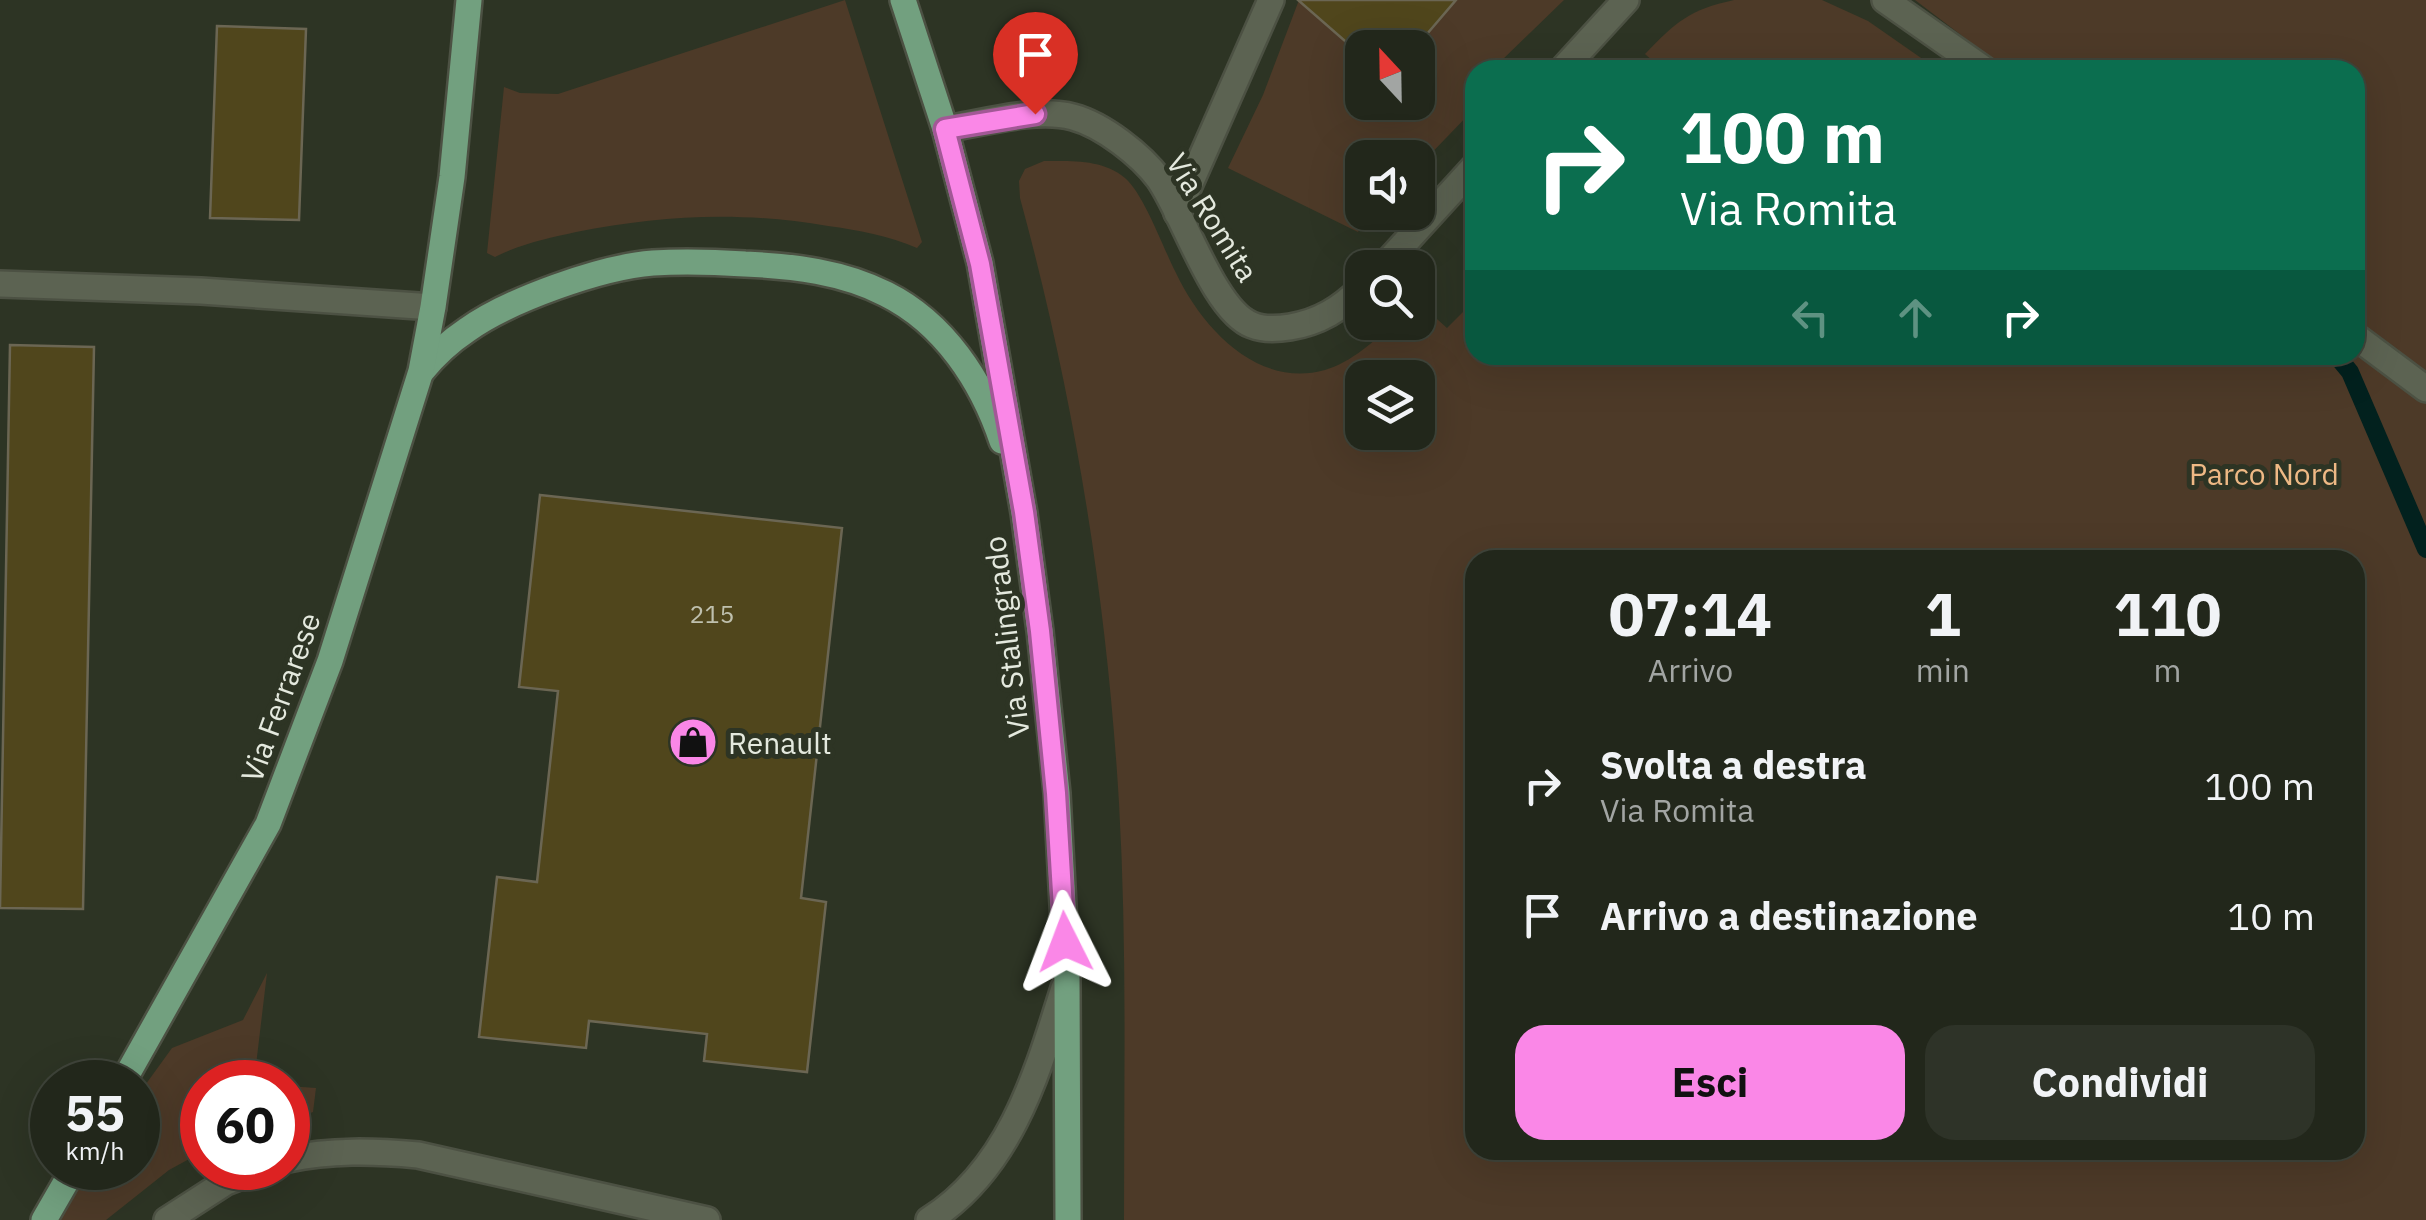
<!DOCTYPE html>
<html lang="it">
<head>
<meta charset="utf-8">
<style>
	:root { --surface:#22271b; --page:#2e3328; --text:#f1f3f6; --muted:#a2a5a3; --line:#3f443a; --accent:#fa87e7 }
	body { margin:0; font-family:"IBM Plex Sans",sans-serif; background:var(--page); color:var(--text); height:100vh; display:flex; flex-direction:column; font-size:38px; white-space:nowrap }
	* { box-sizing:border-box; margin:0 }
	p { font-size:32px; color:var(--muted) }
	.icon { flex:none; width:55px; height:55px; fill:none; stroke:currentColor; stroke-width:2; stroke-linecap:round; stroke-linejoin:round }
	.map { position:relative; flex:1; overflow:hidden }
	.side { position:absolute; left:1465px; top:550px; width:900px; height:610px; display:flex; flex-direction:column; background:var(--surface); border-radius:30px; box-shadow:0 10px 40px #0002,0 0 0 2px var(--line) }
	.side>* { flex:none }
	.top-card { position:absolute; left:1465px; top:60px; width:900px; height:305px; border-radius:30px; box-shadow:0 10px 40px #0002,0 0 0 2px var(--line); background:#0b6e4f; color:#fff; overflow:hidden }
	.needle { width:65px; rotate:338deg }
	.tools { position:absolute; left:1345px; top:30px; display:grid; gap:20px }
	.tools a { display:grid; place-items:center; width:90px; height:90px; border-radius:20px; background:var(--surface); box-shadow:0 10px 40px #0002,0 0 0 2px var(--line); font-size:50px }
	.speed { position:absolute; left:30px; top:1060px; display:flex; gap:20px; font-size:50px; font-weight:700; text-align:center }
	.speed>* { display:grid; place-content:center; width:130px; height:130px; border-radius:50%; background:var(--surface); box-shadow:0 10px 40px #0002,0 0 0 2px var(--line); line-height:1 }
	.speed small { font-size:25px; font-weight:400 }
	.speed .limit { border:15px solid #d22; background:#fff; color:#111 }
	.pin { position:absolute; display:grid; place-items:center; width:85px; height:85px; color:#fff; margin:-102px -42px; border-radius:50% 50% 50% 0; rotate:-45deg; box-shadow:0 0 10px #0007 }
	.pin .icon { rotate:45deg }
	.me { position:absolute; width:110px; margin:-55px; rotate:357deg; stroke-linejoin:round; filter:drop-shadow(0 0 8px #0008) }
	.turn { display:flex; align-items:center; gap:35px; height:210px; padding:0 50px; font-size:45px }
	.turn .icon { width:130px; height:130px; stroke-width:2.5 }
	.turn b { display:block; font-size:70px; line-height:85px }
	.lanes { display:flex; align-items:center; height:95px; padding:0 50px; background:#0003; justify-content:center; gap:50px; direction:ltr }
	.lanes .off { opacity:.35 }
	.eta { display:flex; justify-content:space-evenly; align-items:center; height:170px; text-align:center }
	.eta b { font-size:60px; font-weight:700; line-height:70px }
	.primary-button { display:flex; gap:20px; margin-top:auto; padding:20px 50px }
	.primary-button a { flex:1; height:115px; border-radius:30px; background:var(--accent); color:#111; font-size:40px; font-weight:700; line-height:115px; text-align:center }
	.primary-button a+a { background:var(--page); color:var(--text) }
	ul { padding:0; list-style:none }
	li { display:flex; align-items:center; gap:30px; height:130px; padding:0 50px }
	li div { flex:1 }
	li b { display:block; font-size:38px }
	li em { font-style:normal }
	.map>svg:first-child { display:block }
	.green { fill:#4d3a28; fill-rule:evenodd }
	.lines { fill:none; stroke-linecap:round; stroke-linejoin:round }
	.stream { stroke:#02211e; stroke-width:18 }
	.building { fill:#50461c; stroke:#6b6653; stroke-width:2.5 }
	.service-casing { stroke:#4c5143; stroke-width:30 }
	.minor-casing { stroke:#4c5143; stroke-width:30 }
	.primary-casing { stroke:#4c5143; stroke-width:30 }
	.service { stroke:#5c6352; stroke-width:25 }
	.minor { stroke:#5c6352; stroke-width:25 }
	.primary { stroke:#72a07f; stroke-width:25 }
	.route-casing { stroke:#a25896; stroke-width:25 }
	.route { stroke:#fa87e7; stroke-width:18 }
	.labels { text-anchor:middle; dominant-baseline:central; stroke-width:10; stroke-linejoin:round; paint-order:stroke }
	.number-label { font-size:25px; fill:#bfc0ae }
	.street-label { font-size:30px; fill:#e4e9de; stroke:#2d3424 }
	.park-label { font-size:30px; fill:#eeb985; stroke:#2d3424 }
	.poi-label { font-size:30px; fill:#e4e9de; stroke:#2d3424; text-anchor:start }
</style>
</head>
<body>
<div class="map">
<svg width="2426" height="1220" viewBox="0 0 2426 1220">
	<rect width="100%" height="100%" fill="#2d3424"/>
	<g class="green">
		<path d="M845,0l77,242 -5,6c-28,-12 -59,-18 -89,-22 -88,-15 -166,-11 -252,6 -27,6 -56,12 -81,25l-8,-4 17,-166 16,6 38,1z"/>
		<path d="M1299,0h265l-64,62 7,8h-32v38l-57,59v-9h-56v54l7,1 -11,19 -130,-64 35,-73zM1362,48h56v54h-56z"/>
		<path d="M1734,0h88l46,21 56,39 -8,10h-253l-18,-16c32,-33 44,-44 89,-54z"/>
		<polygon points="1915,0 2426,0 2426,544 2346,355 2355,355 2355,70 2007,70"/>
		<path d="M1044,161c27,0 59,-2 81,17 19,16 39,72 51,95 26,55 82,116 149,97 27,-8 49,-29 69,-47l24,-1v-20l29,26 28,-28v55h857l18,17 76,177v671h-1302c0,-139 3,-278 -5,-417 -12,-204 -45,-407 -99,-605l-1,-17 6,-12zM1362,378h56v54h-56zM2355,560v590h-880v-590z"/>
		<polygon points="267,973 254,1082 202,1082 202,1152 169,1170 106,1220 60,1220 89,1168 138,1168 138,1095 172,1048 243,1020"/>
		<polygon points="288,1086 316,1088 313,1112 288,1121"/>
	</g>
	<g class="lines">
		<polyline class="stream" points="2336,355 2350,372 2426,549"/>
	</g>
	<g class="building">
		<polygon points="1298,0 1456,0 1415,48 1353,48"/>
		<polygon points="217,26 306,29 299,220 210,218"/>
		<polygon points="10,345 94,347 83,909 0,908"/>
		<polygon points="540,495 842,528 801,898 826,902 807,1072 704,1061 707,1034 589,1021 586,1048 479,1037 497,877 537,882 558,691 519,687"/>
	</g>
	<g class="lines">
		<g class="service-casing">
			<g id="service">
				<polyline points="1177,213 1271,0"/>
				<path d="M288,1159c43,-9 85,-8 130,-4l289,65"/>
				<polyline points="167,1220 226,1182 262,1168"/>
				<path d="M929,1220c81,-51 108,-146 135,-232"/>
			</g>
		</g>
		<g class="minor-casing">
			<g id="minor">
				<polyline points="1885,0 1985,70"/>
				<polyline points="1562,70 1626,0"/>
				<path d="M945,129c38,-6 91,-22 128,-12 30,8 68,38 86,62 24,34 55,132 93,146 12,5 26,4 38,2 30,-5 50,-18 72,-39"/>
				<polyline points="1382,268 1475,166"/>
				<polyline points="0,284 201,291 433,307"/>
				<polyline points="2355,336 2426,389"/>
			</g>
		</g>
		<g class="primary-casing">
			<g id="primary">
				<polyline points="903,0 945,129 980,263 1024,513 1040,631 1057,793 1067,980 1068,1220"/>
				<path d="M422,371c13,-16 27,-29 45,-41 42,-30 134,-63 186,-67 31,-2 61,-1 92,1 48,2 98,8 141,30 58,29 96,87 116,147"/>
				<polyline points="123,1082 268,824 330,661 421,371 433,307 452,177 469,0"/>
				<polyline points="44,1220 74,1168"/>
			</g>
		</g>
		<use href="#service" class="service"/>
		<use href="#minor" class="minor"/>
		<use href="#primary" class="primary"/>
	</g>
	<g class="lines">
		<g class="route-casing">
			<polyline id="route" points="1035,114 945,129 980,264 1024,512 1040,631 1056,793 1065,942"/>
		</g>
		<use href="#route" class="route"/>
	</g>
	<defs>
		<g id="shop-disc" transform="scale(2.5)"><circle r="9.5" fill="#fa87e7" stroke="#2d3424"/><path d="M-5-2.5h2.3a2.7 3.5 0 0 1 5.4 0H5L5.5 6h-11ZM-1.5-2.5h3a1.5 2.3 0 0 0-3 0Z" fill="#111"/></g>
	</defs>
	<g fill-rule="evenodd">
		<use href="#shop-disc" x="693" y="742"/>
	</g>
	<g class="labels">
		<g class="number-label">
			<text x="712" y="613">215</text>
		</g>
		<g class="street-label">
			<text transform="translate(1213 217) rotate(58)">Via Romita</text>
			<text transform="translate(1006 637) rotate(-97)">Via Stalingrado</text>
			<text transform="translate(280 697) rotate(-70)">Via Ferrarese</text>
		</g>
		<g class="park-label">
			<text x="2264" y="473">Parco Nord</text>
		</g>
		<g class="poi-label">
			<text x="728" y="742">Renault</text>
		</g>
	</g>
</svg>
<div class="tools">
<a><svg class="needle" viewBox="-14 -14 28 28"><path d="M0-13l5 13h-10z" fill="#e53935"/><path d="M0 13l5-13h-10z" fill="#a2a5a3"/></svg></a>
<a><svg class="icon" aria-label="sound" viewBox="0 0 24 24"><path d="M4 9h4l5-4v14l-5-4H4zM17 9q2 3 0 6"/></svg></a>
<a><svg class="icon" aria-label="search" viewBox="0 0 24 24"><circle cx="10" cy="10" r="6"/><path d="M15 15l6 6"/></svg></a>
<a><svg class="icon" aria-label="layers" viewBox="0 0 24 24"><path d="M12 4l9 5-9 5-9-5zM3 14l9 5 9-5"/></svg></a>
</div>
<div class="speed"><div>55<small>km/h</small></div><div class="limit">60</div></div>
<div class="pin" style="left:1035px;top:114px;background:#d93025"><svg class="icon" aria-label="arrive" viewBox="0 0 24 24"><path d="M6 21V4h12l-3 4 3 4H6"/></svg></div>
<svg class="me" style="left:1065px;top:942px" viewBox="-20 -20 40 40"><path d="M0-17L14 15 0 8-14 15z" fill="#fa87e7" stroke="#fff" stroke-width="4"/></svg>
<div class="top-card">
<div class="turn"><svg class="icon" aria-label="right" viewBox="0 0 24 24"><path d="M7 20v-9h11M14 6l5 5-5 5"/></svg><div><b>100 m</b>Via Romita</div></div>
<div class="lanes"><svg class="icon off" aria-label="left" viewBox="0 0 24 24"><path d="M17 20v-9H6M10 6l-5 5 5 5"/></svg><svg class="icon off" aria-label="ahead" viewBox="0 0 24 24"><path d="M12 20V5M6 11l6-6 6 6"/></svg><svg class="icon" aria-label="right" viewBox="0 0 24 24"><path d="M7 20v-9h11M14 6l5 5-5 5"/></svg></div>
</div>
<section class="side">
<div class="eta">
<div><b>07:14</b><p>Arrivo</p></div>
<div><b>1</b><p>min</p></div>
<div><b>110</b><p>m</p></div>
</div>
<ul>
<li><svg class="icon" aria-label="right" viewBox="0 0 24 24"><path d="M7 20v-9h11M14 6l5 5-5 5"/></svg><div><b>Svolta a destra</b><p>Via Romita</p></div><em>100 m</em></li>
<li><svg class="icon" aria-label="arrive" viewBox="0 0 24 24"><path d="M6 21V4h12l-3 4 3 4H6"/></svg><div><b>Arrivo a destinazione</b></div><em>10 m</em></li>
</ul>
<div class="primary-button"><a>Esci</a><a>Condividi</a></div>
</section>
</div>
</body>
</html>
